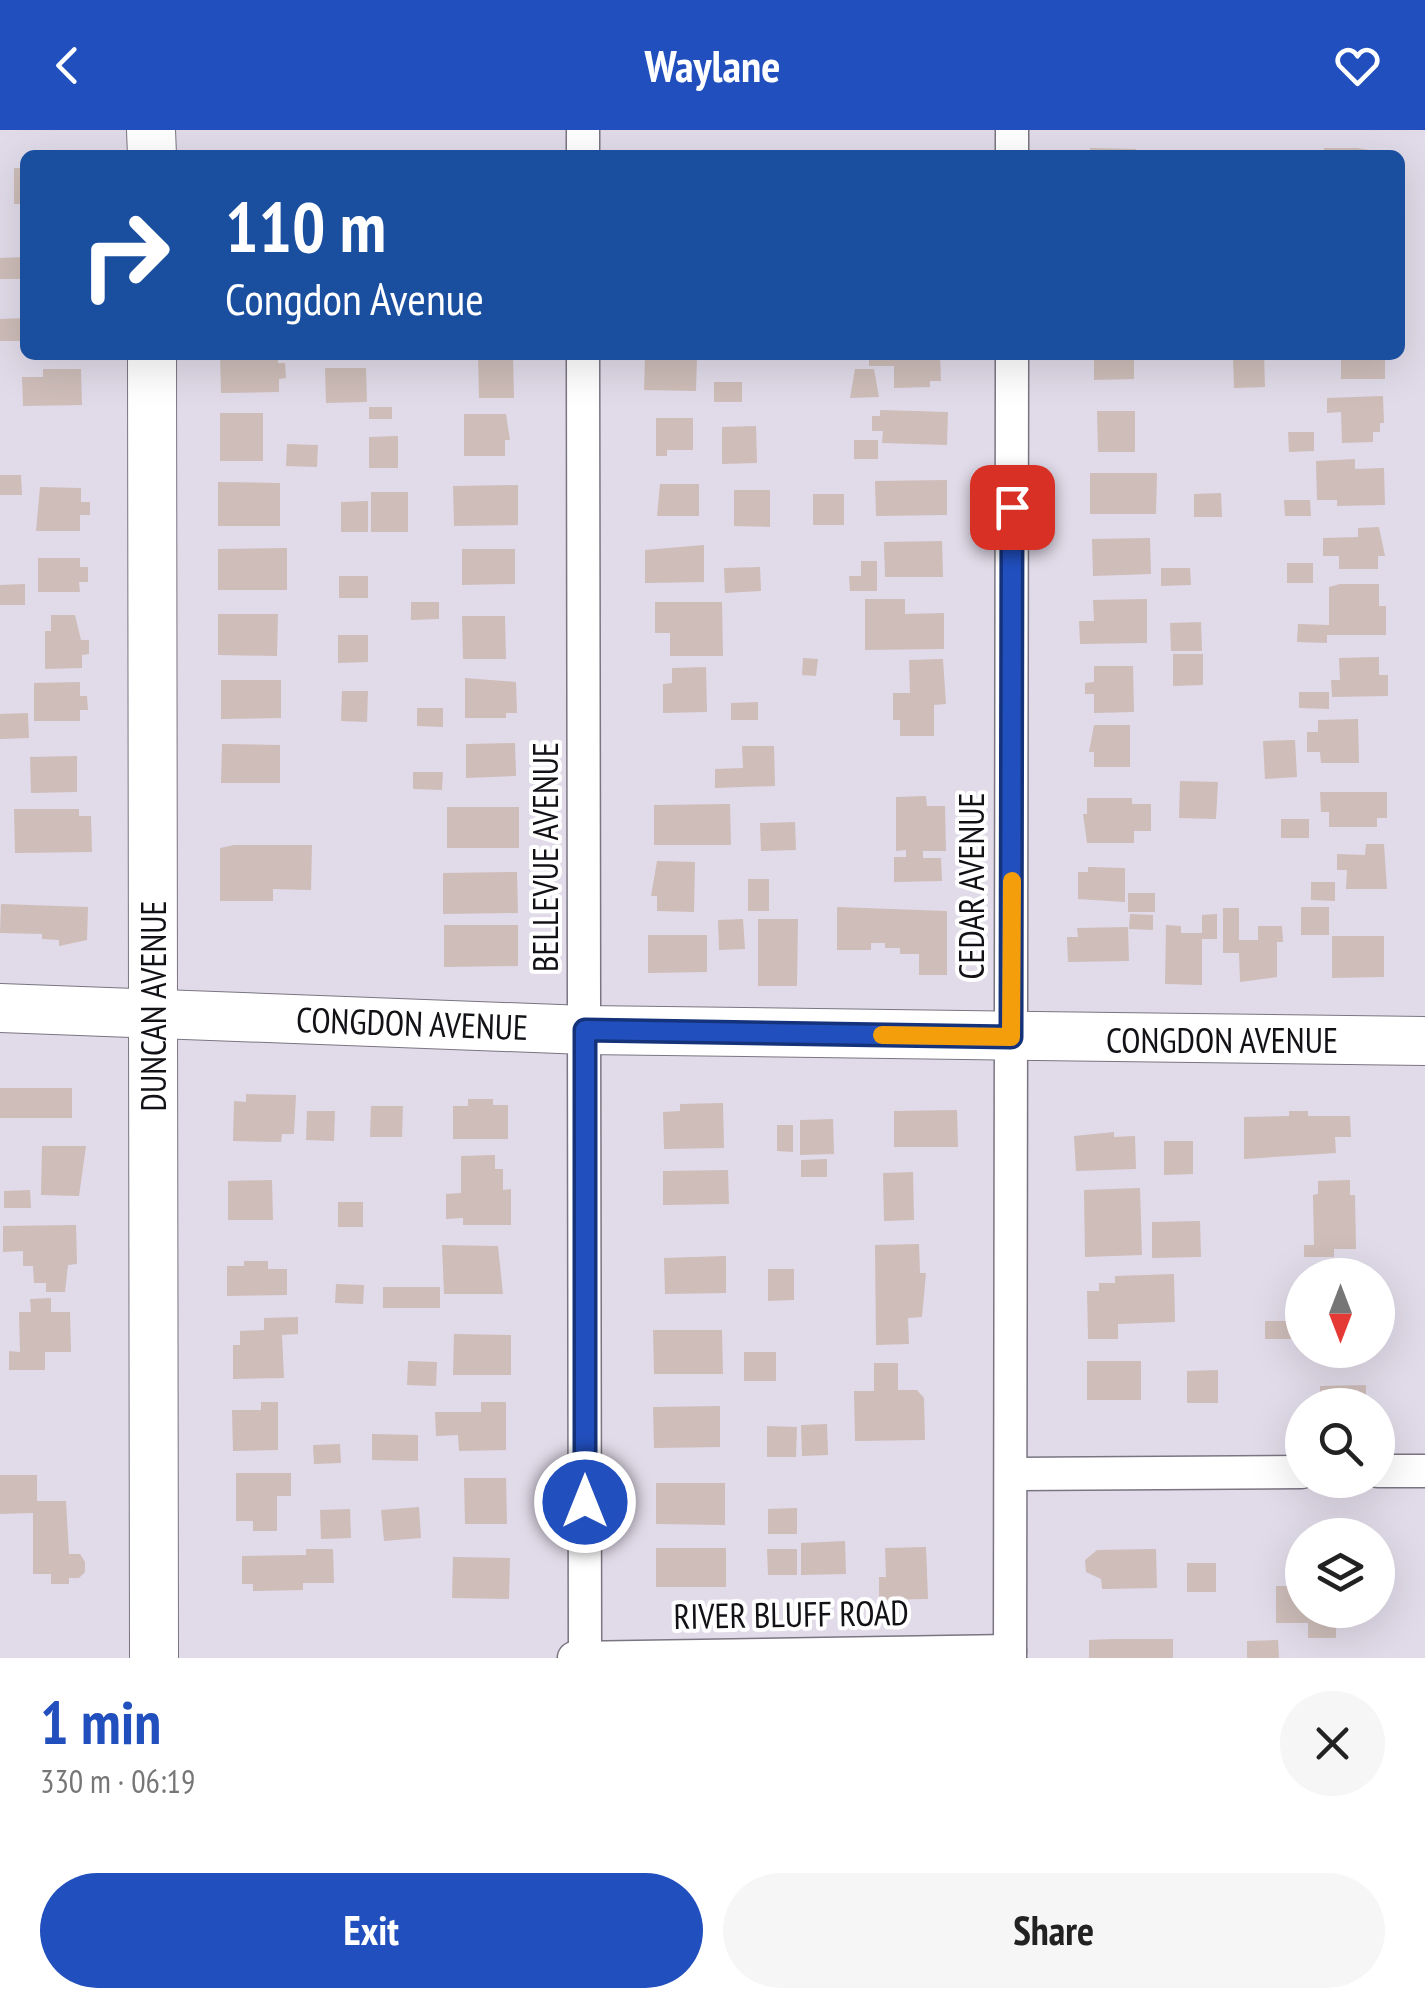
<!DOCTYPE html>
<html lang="en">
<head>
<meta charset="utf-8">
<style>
	:root { --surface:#fff; --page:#f6f6f6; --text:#222; --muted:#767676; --accent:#214fbd }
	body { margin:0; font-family:"PT Sans Narrow",sans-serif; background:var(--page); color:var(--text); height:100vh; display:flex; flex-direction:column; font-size:38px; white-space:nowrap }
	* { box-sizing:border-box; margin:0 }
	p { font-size:32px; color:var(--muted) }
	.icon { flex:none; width:55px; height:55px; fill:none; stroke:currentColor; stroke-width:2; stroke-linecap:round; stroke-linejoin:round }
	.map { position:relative; height:1528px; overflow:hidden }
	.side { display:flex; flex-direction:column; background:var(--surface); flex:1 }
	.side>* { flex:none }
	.hud { position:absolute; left:20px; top:20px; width:1385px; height:210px; border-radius:15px; box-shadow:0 10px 40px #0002; background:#1a4fa0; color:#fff; overflow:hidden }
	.needle { width:65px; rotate:180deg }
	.buttons { position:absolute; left:1285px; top:1128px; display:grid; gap:20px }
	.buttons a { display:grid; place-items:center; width:110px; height:110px; border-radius:50%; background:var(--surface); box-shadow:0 10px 40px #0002; font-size:50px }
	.pin { position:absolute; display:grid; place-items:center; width:85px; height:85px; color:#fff; margin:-42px; border-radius:20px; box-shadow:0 5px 15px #0006 }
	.me { position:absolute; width:110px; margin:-55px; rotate:0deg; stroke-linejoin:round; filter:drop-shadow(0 0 8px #0008) }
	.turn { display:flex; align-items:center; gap:35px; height:210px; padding:0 40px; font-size:45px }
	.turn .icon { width:130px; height:130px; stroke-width:2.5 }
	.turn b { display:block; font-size:70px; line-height:85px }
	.round { display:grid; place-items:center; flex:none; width:105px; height:105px; border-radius:52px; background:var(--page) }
	.summary { display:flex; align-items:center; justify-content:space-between; height:170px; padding:0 40px }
	h1 { font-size:60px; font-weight:700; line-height:75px; color:var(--accent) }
	.button { display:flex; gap:20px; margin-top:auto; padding:20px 40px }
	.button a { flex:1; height:115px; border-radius:60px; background:var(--accent); color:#fff; font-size:40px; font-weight:700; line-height:115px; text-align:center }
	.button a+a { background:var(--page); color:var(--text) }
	header { display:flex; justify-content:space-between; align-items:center; height:130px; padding:0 40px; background:var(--accent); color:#fff; font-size:45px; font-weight:700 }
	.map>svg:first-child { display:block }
	.building { fill:#cebdb9 }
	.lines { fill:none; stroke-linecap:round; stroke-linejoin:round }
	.street-casing { stroke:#7a7581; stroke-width:35 }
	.secondary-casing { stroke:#7a7581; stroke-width:50 }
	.street { stroke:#fff; stroke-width:32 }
	.secondary { stroke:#fff; stroke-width:48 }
	.route-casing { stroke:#15337b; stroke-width:25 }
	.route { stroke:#214fbd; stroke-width:18 }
	.slow { stroke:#f59e0b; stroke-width:18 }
	.labels { text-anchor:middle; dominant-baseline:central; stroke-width:8; stroke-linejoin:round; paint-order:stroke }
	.street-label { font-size:35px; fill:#131116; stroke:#fff }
</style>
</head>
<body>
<header><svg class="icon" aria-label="back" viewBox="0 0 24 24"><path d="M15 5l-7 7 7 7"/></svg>Waylane<svg class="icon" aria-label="heart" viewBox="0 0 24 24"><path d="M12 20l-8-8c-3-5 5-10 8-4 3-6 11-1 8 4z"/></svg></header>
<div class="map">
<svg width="1425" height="1528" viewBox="0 0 1425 1528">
	<rect width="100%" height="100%" fill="#e1dbe9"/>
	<g class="building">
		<polygon points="1090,18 1136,19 1136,25 1090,25"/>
		<polygon points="1324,18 1357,18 1376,21 1376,25 1324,25"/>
		<rect x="14" y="38" width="11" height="36"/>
		<polygon points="24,127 24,149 0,149 0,128"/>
		<polygon points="25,188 25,211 0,211 0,189"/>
		<polygon points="478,225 513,225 514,268 479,268"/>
		<polygon points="869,225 940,225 941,251 930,251 930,257 894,258 894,236 869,236"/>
		<polygon points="1094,225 1134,225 1134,249 1094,250"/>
		<polygon points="1233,225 1264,225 1265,257 1234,258"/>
		<rect x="1341" y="225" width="44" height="24"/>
		<polygon points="220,226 278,226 278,233 285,233 286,248 279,249 279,262 221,263"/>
		<polygon points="645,228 697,228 696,261 644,260"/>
		<polygon points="325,238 366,238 367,272 326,273"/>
		<polygon points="43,239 81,239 82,275 23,276 22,247 43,247"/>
		<polygon points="855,239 874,239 879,267 850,268"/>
		<rect x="714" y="252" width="28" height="20"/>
		<polygon points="1383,266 1384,293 1380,293 1380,302 1373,302 1373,312 1342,313 1341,282 1327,283 1327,268"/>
		<rect x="369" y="277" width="23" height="12"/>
		<polygon points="880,280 948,282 947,315 882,313 883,301 872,301 872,286 880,286"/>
		<polygon points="1097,281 1135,281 1135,322 1098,322"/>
		<rect x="220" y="283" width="43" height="48"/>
		<polygon points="464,284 506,284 510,310 505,310 505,326 464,326"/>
		<polygon points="656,288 693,288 693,320 667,320 667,326 656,326"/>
		<polygon points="756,296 757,333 722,334 722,297"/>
		<polygon points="1288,302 1314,302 1314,321 1289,322"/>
		<polygon points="398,306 398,338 369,338 369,307"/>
		<rect x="854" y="310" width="24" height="19"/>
		<polygon points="287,314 318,315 317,337 286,336"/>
		<polygon points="1355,329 1355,339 1384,338 1385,375 1337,376 1337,370 1317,370 1316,331"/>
		<polygon points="1090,343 1157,343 1156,384 1090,384"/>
		<polygon points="0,345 21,345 22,365 0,365"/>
		<polygon points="947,350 947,385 876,386 875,351"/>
		<polygon points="218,352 280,353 280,396 218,396"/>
		<polygon points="660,354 699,354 699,386 657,386"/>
		<polygon points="518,355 518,395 454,396 453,356"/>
		<polygon points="40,357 81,358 81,372 90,372 90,385 80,385 80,401 36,401"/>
		<polygon points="734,360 770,360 770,397 734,396"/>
		<rect x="371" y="362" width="37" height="40"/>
		<polygon points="1221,363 1222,387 1194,387 1194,364"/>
		<rect x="813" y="364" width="31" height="31"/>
		<polygon points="1284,370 1310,370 1311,386 1285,386"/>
		<polygon points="368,371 368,402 341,402 341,372"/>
		<polygon points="1379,397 1385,426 1378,426 1378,439 1339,439 1339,426 1323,426 1323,408 1358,407 1358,398"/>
		<polygon points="1150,408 1151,444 1093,446 1092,409"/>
		<polygon points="942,411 943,447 885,447 884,412"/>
		<polygon points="704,415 704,452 645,453 645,420"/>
		<polygon points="287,418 287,460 218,460 218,419"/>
		<polygon points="462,419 515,419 515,454 462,455"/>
		<polygon points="38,428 80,428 80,437 88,437 88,452 79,452 80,462 38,462"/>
		<polygon points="861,431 877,431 877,461 850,461 849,446 861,446"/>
		<rect x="1287" y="433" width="26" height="20"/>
		<polygon points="760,437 761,461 725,463 724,438"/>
		<polygon points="1161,438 1190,438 1191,455 1161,456"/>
		<rect x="339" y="446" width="29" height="22"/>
		<polygon points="25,454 25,475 0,475 0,455"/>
		<polygon points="1340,454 1379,454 1379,476 1386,476 1386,505 1327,505 1327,513 1297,512 1298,494 1329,495 1329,457"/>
		<polygon points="865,469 905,469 905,484 944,483 944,519 865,520"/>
		<polygon points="1147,469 1147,513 1080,514 1079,491 1094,491 1093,470"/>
		<polygon points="411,472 439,472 439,489 411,490"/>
		<polygon points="655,472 722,472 723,526 670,526 670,503 655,503"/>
		<polygon points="218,484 278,484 277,526 218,525"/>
		<polygon points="51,485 75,485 81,510 89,510 89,524 82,525 82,538 45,539 45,501 51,501"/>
		<polygon points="462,486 505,486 506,529 463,529"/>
		<polygon points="1201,492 1202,521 1171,521 1170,493"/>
		<polygon points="338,505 368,505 368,532 338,533"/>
		<polygon points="1173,524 1203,524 1203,555 1173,556"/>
		<polygon points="1379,527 1379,545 1388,545 1388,566 1332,567 1331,550 1340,550 1339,528"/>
		<polygon points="803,528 818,529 816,546 802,545"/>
		<polygon points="943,529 946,574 934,575 934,606 900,606 900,590 893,590 893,563 910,563 909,530"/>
		<polygon points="1094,536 1133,536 1134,582 1094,583 1094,564 1085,564 1085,553 1094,552"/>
		<polygon points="706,537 707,582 663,583 663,554 672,553 672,538"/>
		<polygon points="465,548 516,552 517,583 506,583 506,588 465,588"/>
		<polygon points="221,550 281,550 281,588 221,589"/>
		<polygon points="80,552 80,566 87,566 88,580 80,580 80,591 34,591 34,553"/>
		<polygon points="342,561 368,561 367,592 341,591"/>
		<polygon points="1299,562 1329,562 1329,579 1299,578"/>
		<polygon points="758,572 758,590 731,590 731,573"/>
		<polygon points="417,578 443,578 443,597 417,596"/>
		<polygon points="28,583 29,608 0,609 0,584"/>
		<polygon points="1358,589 1359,633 1321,633 1320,622 1307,622 1307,602 1318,602 1318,590"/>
		<polygon points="1094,595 1130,595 1130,637 1094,637 1094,622 1089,622"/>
		<polygon points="1295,610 1297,647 1265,649 1263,611"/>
		<polygon points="515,613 516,646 466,648 466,614"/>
		<polygon points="222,614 280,615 280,653 221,653"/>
		<polygon points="742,616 774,616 775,656 715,658 715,639 743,638"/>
		<polygon points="77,626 77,662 31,663 30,627"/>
		<polygon points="413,642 443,642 442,660 413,659"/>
		<polygon points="1180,651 1218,652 1216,689 1179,688"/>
		<polygon points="1320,662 1387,662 1387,688 1377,688 1377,697 1329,697 1329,682 1321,682"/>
		<polygon points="926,666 927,676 945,676 946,721 923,721 923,728 941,728 942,751 894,752 894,727 906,727 906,720 896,721 896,667"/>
		<polygon points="1087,668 1132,668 1132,674 1151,674 1151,701 1134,701 1134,713 1087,713 1083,684 1087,684"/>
		<polygon points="730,674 731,715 654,715 654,675"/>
		<rect x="447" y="677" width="72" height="41"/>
		<polygon points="14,679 79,679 79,686 91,686 92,722 15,723"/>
		<rect x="1281" y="689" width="28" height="19"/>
		<polygon points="795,692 796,720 761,721 760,693"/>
		<polygon points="1366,714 1384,714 1387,759 1346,759 1347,740 1337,740 1337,724 1365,725"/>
		<polygon points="234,715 312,715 311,760 273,759 273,771 220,771 220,718"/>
		<polygon points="657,731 695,732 694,782 657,781 657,766 651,766"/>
		<polygon points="1088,737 1125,738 1125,772 1078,769 1078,742 1088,742"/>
		<polygon points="517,742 518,783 443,784 443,743"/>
		<rect x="748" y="749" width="21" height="32"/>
		<polygon points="1311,752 1335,752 1335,771 1311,770"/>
		<rect x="1128" y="763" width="27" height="19"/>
		<polygon points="1,774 88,777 87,810 59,816 59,810 42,809 42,804 0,803"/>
		<polygon points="837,777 947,781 947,845 919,845 919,824 900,824 900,818 885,818 885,813 871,813 871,820 837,820"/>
		<rect x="1301" y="777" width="28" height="28"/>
		<polygon points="1223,778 1239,778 1239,810 1258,810 1258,796 1282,796 1283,812 1277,812 1277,847 1240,852 1239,823 1223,823"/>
		<polygon points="1130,784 1153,785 1153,800 1129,799"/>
		<polygon points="1217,784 1217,809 1202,809 1202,855 1165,854 1166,795 1181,796 1181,803 1202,803 1202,785"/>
		<polygon points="743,789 745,819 719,820 718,790"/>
		<polygon points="758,789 798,789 797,856 758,856"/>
		<polygon points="444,795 518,795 518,836 444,837"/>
		<polygon points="1128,797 1129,831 1068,832 1067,807 1078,807 1077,798"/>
		<polygon points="648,805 707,805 707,842 648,843"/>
		<polygon points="1332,806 1384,806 1384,847 1332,848"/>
		<rect x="0" y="958" width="72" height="30"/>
		<polygon points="246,964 296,965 294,1004 282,1004 281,1012 233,1011 234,971 246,972"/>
		<polygon points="468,969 493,969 493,975 508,975 508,1009 453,1009 453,976 468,976"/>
		<polygon points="723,973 724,1018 664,1019 663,982 680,981 680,974"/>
		<polygon points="371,976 403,976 402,1007 370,1007"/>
		<polygon points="957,980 958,1017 894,1017 894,981"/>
		<polygon points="307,981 335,981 334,1011 306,1010"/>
		<polygon points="1289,981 1308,981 1308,986 1350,986 1351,1007 1335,1007 1336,1023 1244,1029 1244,987 1289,986"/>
		<polygon points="833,989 834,1024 800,1025 800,990"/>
		<polygon points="777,995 793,995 793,1022 777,1021"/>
		<polygon points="1114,1002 1114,1007 1135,1006 1136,1039 1076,1041 1074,1006"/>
		<polygon points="1164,1011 1193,1011 1193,1044 1164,1045"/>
		<polygon points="42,1016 86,1016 79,1066 41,1065"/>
		<polygon points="495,1025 495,1039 503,1039 503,1060 511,1059 511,1095 463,1095 463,1088 446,1089 446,1064 461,1063 461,1026"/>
		<polygon points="827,1029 827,1047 801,1047 801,1030"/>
		<polygon points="728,1040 729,1074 663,1075 663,1041"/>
		<polygon points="913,1042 914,1090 884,1091 883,1043"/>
		<polygon points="272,1050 273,1090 228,1090 228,1051"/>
		<polygon points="1350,1050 1350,1065 1355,1065 1356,1119 1334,1119 1334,1127 1304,1127 1304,1115 1314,1115 1313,1065 1318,1064 1318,1051"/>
		<polygon points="1140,1058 1142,1125 1085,1127 1084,1060"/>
		<polygon points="30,1060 31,1078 4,1078 4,1061"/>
		<rect x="338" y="1072" width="25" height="25"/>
		<polygon points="1200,1091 1201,1127 1152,1128 1152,1092"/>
		<polygon points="76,1095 77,1134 68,1135 65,1162 46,1162 46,1153 34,1153 33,1136 23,1136 23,1121 3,1122 3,1096"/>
		<polygon points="919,1114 920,1143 926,1143 922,1187 908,1188 909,1214 876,1215 875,1115"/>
		<polygon points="442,1115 498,1116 503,1164 444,1164"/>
		<polygon points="726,1126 726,1163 665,1164 664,1128"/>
		<polygon points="244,1131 268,1131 268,1139 287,1139 287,1165 227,1166 227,1136 244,1136"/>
		<polygon points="768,1139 794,1139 794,1170 768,1171"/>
		<polygon points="1174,1144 1175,1192 1118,1194 1118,1209 1088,1209 1087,1161 1099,1161 1099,1153 1115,1153 1115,1146"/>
		<polygon points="336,1154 364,1155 363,1174 335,1173"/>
		<rect x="383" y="1157" width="57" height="21"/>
		<polygon points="51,1168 51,1182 70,1182 71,1222 45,1222 45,1240 9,1240 9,1221 20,1222 19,1182 31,1182 30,1169"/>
		<polygon points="298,1187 298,1204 282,1205 284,1248 233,1249 233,1215 240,1215 240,1201 264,1200 264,1188"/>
		<rect x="1265" y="1191" width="27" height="18"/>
		<polygon points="653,1200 722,1200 723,1244 654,1244"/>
		<polygon points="454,1204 511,1205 511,1245 453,1245"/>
		<rect x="744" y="1222" width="32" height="29"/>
		<polygon points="408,1231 437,1232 436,1256 407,1255"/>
		<rect x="1087" y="1231" width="54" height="39"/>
		<polygon points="874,1233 898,1233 898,1260 917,1260 924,1268 925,1310 855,1311 854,1261 874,1261"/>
		<polygon points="1218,1240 1218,1273 1187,1273 1187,1241"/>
		<polygon points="1366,1255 1366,1275 1320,1275 1320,1256"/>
		<polygon points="261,1272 278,1272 278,1320 233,1321 232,1280 261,1280"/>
		<polygon points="481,1272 506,1272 506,1320 459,1321 458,1305 436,1306 435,1282 481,1282"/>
		<polygon points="720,1276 720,1317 654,1318 653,1277"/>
		<polygon points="827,1294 828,1325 802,1326 801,1295"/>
		<polygon points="767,1296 797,1297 796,1327 767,1327"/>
		<polygon points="372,1304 418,1305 418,1331 372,1330"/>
		<polygon points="340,1314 341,1333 314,1334 313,1315"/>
		<polygon points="236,1343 291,1343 291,1366 277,1366 277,1401 253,1401 253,1391 236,1391"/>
		<polygon points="0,1345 37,1345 37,1371 66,1371 69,1424 80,1424 85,1432 85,1442 79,1448 69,1448 69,1454 51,1454 51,1444 33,1444 33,1383 0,1384"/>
		<polygon points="464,1348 506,1348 507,1394 465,1394"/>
		<polygon points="656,1353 725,1353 725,1395 656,1394"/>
		<polygon points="419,1377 421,1408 384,1411 381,1380"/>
		<polygon points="797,1378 797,1404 768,1404 768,1379"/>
		<polygon points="350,1379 351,1408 321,1409 320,1380"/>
		<polygon points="845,1411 846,1444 801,1445 801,1413"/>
		<polygon points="926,1417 928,1469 879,1470 879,1447 886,1447 885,1418"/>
		<rect x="656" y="1418" width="70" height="39"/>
		<polygon points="306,1419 333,1419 334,1453 303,1453 303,1460 253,1461 253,1454 242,1454 242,1426 306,1425"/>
		<polygon points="767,1419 797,1419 797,1445 768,1445"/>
		<polygon points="1156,1419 1157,1458 1102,1459 1101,1449 1086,1442 1085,1430 1097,1420"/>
		<polygon points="453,1427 510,1428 509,1469 452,1468"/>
		<rect x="1187" y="1433" width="29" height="29"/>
		<polygon points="1296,1450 1302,1450 1302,1480 1349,1480 1349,1491 1336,1491 1336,1508 1308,1508 1308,1493 1276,1493 1276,1456 1296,1456"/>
		<polygon points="1113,1509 1173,1509 1173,1528 1089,1528 1089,1510"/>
		<polygon points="1278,1510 1279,1528 1247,1528 1247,1511"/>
	</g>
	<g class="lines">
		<g class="street-casing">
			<g id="street">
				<polyline points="583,0 583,25"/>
				<polyline points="1012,25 1012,0"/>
				<polyline points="583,225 585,1528"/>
				<polyline points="1378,1341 1425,1341"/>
				<polyline points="1011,1344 1302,1342"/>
				<polyline points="574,1528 1010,1521"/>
				<polyline points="1010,1528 1012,225"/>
			</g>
		</g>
		<g class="secondary-casing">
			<g id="secondary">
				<polyline points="151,0 152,25"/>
				<polyline points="152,225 154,1528"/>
				<polyline points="0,878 585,900 1425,911"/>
			</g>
		</g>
		<use href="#street" class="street"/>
		<use href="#secondary" class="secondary"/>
	</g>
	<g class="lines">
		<g class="route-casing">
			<polyline id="route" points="585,1372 585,900 1011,907 1012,377"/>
		</g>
		<use href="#route" class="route"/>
		<polyline class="slow" points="882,905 1011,907 1012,751"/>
	</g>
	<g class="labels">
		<g class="street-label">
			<text transform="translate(545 727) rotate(-90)">BELLEVUE AVENUE</text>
			<text transform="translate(971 756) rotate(-90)">CEDAR AVENUE</text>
			<text transform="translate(153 876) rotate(-90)">DUNCAN AVENUE</text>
			<text transform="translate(412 893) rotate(2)">CONGDON AVENUE</text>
			<text x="1222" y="910">CONGDON AVENUE</text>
			<text transform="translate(791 1484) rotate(-1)">RIVER BLUFF ROAD</text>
		</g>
	</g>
</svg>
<div class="buttons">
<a><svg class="needle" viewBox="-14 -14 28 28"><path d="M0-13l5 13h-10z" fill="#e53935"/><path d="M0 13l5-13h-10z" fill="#767676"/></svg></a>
<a><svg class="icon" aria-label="search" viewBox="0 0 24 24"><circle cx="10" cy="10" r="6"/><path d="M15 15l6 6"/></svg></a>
<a><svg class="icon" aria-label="layers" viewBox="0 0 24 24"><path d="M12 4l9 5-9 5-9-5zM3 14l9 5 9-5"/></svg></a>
</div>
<div class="pin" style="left:1012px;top:377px;background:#d93025"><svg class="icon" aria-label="arrive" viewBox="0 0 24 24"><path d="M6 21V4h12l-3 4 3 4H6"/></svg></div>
<svg class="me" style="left:585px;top:1372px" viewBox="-20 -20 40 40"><circle r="17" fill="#214fbd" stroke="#fff" stroke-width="3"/><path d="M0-11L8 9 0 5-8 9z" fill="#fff"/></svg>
<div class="hud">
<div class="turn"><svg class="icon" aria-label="right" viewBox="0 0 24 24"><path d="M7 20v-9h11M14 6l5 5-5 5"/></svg><div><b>110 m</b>Congdon Avenue</div></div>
</div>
</div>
<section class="side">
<div class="summary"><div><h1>1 min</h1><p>330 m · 06:19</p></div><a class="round"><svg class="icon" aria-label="close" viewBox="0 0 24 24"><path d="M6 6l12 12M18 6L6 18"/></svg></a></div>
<div class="button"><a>Exit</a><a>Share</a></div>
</section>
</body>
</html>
